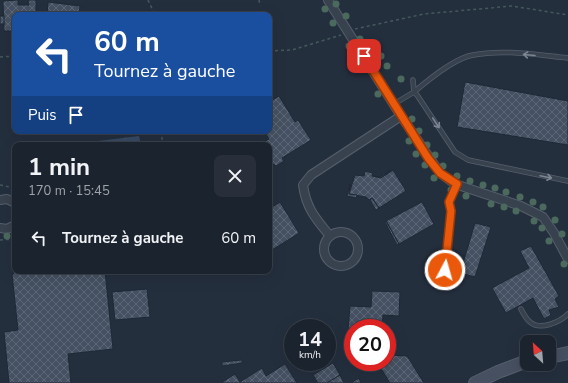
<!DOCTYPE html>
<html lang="fr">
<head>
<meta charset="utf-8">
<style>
	:root { --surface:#1b232e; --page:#282f3a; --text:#f1f3f6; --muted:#a0a4aa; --line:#39404a }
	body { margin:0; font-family:"Nunito Sans",sans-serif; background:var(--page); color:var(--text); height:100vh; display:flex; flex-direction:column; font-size:15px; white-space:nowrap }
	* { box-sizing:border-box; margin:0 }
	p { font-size:13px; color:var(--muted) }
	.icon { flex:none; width:22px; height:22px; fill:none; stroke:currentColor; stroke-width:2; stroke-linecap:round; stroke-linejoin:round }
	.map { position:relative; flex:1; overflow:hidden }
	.sheet { position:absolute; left:12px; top:142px; width:260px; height:132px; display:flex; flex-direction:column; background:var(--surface); border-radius:8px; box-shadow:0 4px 16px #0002,0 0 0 1px var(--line) }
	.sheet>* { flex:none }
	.banner { position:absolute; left:12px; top:12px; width:260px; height:122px; border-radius:8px; box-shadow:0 4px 16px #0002,0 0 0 1px var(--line); background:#1a4fa0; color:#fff; overflow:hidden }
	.needle { width:26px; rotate:334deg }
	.tools { position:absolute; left:520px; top:335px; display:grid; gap:8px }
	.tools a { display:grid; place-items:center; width:36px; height:36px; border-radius:8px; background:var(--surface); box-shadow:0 4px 16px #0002,0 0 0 1px var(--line); font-size:20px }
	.speed { position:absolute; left:284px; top:319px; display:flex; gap:8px; font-size:20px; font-weight:700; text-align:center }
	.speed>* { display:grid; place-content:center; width:52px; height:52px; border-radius:50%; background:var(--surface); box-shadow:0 4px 16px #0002,0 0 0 1px var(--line); line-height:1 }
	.speed small { font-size:10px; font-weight:400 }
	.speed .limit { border:6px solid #d22; background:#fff; color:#111 }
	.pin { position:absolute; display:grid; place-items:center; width:34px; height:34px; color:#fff; margin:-17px; border-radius:8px; box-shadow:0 2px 6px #0006 }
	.me { position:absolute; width:44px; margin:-22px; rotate:6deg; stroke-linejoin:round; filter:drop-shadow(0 0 3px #0008) }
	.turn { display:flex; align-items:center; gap:14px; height:84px; padding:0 16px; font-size:18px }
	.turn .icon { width:52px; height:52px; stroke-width:2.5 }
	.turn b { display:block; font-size:28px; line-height:34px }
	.then { display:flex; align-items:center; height:38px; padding:0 16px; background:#0003; gap:8px; font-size:15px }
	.round { display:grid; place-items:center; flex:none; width:42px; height:42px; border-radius:8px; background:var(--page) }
	.summary { display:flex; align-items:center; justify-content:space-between; height:68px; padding:0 16px }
	h1 { font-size:24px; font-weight:700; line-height:30px }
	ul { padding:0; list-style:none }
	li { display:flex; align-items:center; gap:12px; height:56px; padding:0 16px }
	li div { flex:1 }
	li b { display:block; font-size:15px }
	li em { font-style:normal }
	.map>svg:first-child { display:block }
	.water { fill:url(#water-ripples) }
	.building { fill:url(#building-cross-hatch); stroke:#1f2835 }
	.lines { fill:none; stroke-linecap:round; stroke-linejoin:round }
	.lane-casing { stroke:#565f6c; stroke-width:5.5 }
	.street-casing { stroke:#565f6c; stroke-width:10 }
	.secondary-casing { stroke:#565f6c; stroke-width:14 }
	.path { stroke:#44595c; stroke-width:1.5; stroke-dasharray:3 3; stroke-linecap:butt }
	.lane { stroke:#38414e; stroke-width:4 }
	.street { stroke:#38414e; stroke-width:8 }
	.secondary { stroke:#465061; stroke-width:12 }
	.tree { fill:#4b6a5d }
	.oneway { stroke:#7c8592 }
	.route-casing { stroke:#983908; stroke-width:10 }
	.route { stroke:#ea580c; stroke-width:7 }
</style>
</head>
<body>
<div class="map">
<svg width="568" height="383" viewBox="0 0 568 383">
	<defs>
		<pattern id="water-ripples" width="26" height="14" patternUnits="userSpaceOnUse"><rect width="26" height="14" fill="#394c67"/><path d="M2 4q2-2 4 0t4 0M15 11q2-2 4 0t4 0" fill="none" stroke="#53647b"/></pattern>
		<pattern id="building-cross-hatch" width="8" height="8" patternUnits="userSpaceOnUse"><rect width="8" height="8" fill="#455162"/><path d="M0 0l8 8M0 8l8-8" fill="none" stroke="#5d6877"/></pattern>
	</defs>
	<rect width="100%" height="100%" fill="#242f3e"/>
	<polygon class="water" points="139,136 141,145 74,145 74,144"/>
	<g class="building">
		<polygon points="18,0 18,5 29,5 28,0 36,0 36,15 43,15 15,15 15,31 4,31 3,1"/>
		<polygon points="48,2 80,6 79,15 47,15"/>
		<rect x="0" y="16" width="4" height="8"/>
		<polygon points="465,82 568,101 568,145 457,127"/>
		<polygon points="279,96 295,122 298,120 311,140 282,158 284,161 276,166 274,164 269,167 269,145 259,145 269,139 264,131 269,131 269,102"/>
		<polygon points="391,170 381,178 372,176 380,177"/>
		<polygon points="393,170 406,191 379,208 372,198 369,200 366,197 349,194 355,175 364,176 365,171 373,173 372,176 381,178"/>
		<polygon points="350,184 349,194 357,195 356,198 347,196"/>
		<polygon points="372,198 379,208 376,210 370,200"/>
		<polygon points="280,202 299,233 269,252 269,209"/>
		<polygon points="422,202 434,224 399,244 386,221"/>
		<polygon points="386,221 399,244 397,245 385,222"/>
		<polygon points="475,223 491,227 475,277 460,273"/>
		<polygon points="531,246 559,296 555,299 559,307 549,310 551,315 544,319 533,298 506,313 492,288 529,268 520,251"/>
		<polygon points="12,262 15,262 15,271 105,271 113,349 68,354 71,383 9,383 4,332 18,330 12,274 14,274"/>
		<polygon points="147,289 150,317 115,320 112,292"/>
		<polygon points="372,291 400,292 399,316 383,315 382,328 353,328 353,330 348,330 350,306 371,307"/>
		<polygon points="387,355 407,356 424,383 390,383 377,362 387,362"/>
		<polygon points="242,360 242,363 222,366 222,362"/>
		<polygon points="333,363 340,375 327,383 318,383 313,375"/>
		<polygon points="285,364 297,383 221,383 235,374 240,382 262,368 266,376"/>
		<polygon points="340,375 344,383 327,383"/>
		<polygon points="359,378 361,383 351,383"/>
	</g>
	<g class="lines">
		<g class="lane-casing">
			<g id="lane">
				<path d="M568,58c-31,-3 -64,-9 -95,-3 -18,3 -45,25 -59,37l3,3 38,57 13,8 100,21"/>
				<polyline points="394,104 414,92 413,80"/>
				<polyline points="445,270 451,211 449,202 457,184"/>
				<path d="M521,309c2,4 5,10 9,13 10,9 30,0 38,-8"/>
			</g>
		</g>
		<g class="street-casing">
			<g id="street">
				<polyline points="328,0 401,116 440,173 455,184 521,206 543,217 554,233 568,259"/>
				<polyline points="0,200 7,199 15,203"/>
				<polyline points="0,228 7,229 15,225"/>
				<circle cx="341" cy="249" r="17"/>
				<path d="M330,236c-14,-17 -24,-28 -27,-51l8,-10 90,-59"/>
			</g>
		</g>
		<g class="secondary-casing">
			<g id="secondary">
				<polyline points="549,357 568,353"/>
				<polyline points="475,383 498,372 527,361"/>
			</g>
		</g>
		<g class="path">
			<polyline points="148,0 155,15"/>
			<polyline points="259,0 260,6"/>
			<polyline points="355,29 424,14 512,6 568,15"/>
			<polyline points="269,51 292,50 341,35"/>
			<polyline points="0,57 15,56"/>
			<polyline points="161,131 163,145"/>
			<polyline points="0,185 15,188"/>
			<polyline points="0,240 15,239"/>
		</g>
		<use href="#lane" class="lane"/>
		<use href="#street" class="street"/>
		<use href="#secondary" class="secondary"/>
	</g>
	<g class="tree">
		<circle cx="336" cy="4" r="3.5"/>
		<circle cx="325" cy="9" r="3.5"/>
		<circle cx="346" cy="16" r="3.5"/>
		<circle cx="333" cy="23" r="3.5"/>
		<circle cx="360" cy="39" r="3.5"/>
		<circle cx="349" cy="46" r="3.5"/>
		<circle cx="367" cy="51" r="3.5"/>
		<circle cx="381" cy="56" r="3.5"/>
		<circle cx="356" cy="58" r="3.5"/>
		<circle cx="375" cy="62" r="3.5"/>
		<circle cx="387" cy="66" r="3.5"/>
		<circle cx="401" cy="79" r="3.5"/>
		<circle cx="378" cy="94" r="3.5"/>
		<circle cx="412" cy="119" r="3.5"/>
		<circle cx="419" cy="131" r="3.5"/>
		<circle cx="409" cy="141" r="3.5"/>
		<circle cx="427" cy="145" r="3.5"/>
		<circle cx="416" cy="154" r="3.5"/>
		<circle cx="435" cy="155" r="3.5"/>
		<circle cx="425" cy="165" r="3.5"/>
		<circle cx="443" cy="166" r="3.5"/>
		<circle cx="457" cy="176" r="3.5"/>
		<circle cx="434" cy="178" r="3.5"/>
		<circle cx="470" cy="181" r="3.5"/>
		<circle cx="483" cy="185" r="3.5"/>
		<circle cx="495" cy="188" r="3.5"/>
		<circle cx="451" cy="190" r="3.5"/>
		<circle cx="506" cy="192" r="3.5"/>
		<circle cx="466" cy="196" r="3.5"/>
		<circle cx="520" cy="197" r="3.5"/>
		<circle cx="533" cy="202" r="3.5"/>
		<circle cx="491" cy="204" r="3.5"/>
		<circle cx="504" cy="207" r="3.5"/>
		<circle cx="543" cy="207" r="3.5"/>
		<circle cx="516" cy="211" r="3.5"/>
		<circle cx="555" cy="220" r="3.5"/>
		<circle cx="534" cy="221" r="3.5"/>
		<circle cx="542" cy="228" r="3.5"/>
		<circle cx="562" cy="234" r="3.5"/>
		<circle cx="7" cy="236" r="3.5"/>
		<circle cx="549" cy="241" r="3.5"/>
		<circle cx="564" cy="264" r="3.5"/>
	</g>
	<defs><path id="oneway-shaft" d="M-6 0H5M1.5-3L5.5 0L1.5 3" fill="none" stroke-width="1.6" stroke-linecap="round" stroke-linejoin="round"/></defs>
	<g class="oneway">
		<use href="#oneway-shaft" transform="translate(529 55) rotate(-175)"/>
		<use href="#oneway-shaft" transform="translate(436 123) rotate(57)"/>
		<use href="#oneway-shaft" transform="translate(546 177) rotate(12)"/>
	</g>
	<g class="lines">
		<g class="route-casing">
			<polyline id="route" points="364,56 428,158 440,173 457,184 449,202 451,211 445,270"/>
		</g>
		<use href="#route" class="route"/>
	</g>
</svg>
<div class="tools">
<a><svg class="needle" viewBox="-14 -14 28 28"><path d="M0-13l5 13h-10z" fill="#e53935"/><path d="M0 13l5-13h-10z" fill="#a0a4aa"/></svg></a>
</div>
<div class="speed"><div>14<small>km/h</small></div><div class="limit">20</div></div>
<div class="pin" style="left:364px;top:56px;background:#d93025"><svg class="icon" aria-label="arrive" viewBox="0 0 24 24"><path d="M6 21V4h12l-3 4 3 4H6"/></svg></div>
<svg class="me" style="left:445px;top:270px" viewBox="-20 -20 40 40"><circle r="17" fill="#ea580c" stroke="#fff" stroke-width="3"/><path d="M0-11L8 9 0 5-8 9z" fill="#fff"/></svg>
<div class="banner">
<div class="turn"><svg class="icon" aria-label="left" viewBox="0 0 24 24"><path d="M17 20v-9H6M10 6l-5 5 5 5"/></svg><div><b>60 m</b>Tournez à gauche</div></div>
<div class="then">Puis<svg class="icon" aria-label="arrive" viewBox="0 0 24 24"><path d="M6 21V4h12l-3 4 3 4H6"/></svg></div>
</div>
<section class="sheet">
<div class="summary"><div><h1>1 min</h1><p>170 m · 15:45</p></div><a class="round"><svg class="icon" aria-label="close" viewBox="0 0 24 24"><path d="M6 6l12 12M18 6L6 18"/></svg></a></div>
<ul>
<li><svg class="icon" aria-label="left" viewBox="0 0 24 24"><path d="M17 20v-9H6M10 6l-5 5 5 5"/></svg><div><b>Tournez à gauche</b></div><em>60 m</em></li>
</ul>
</section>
</div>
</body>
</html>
